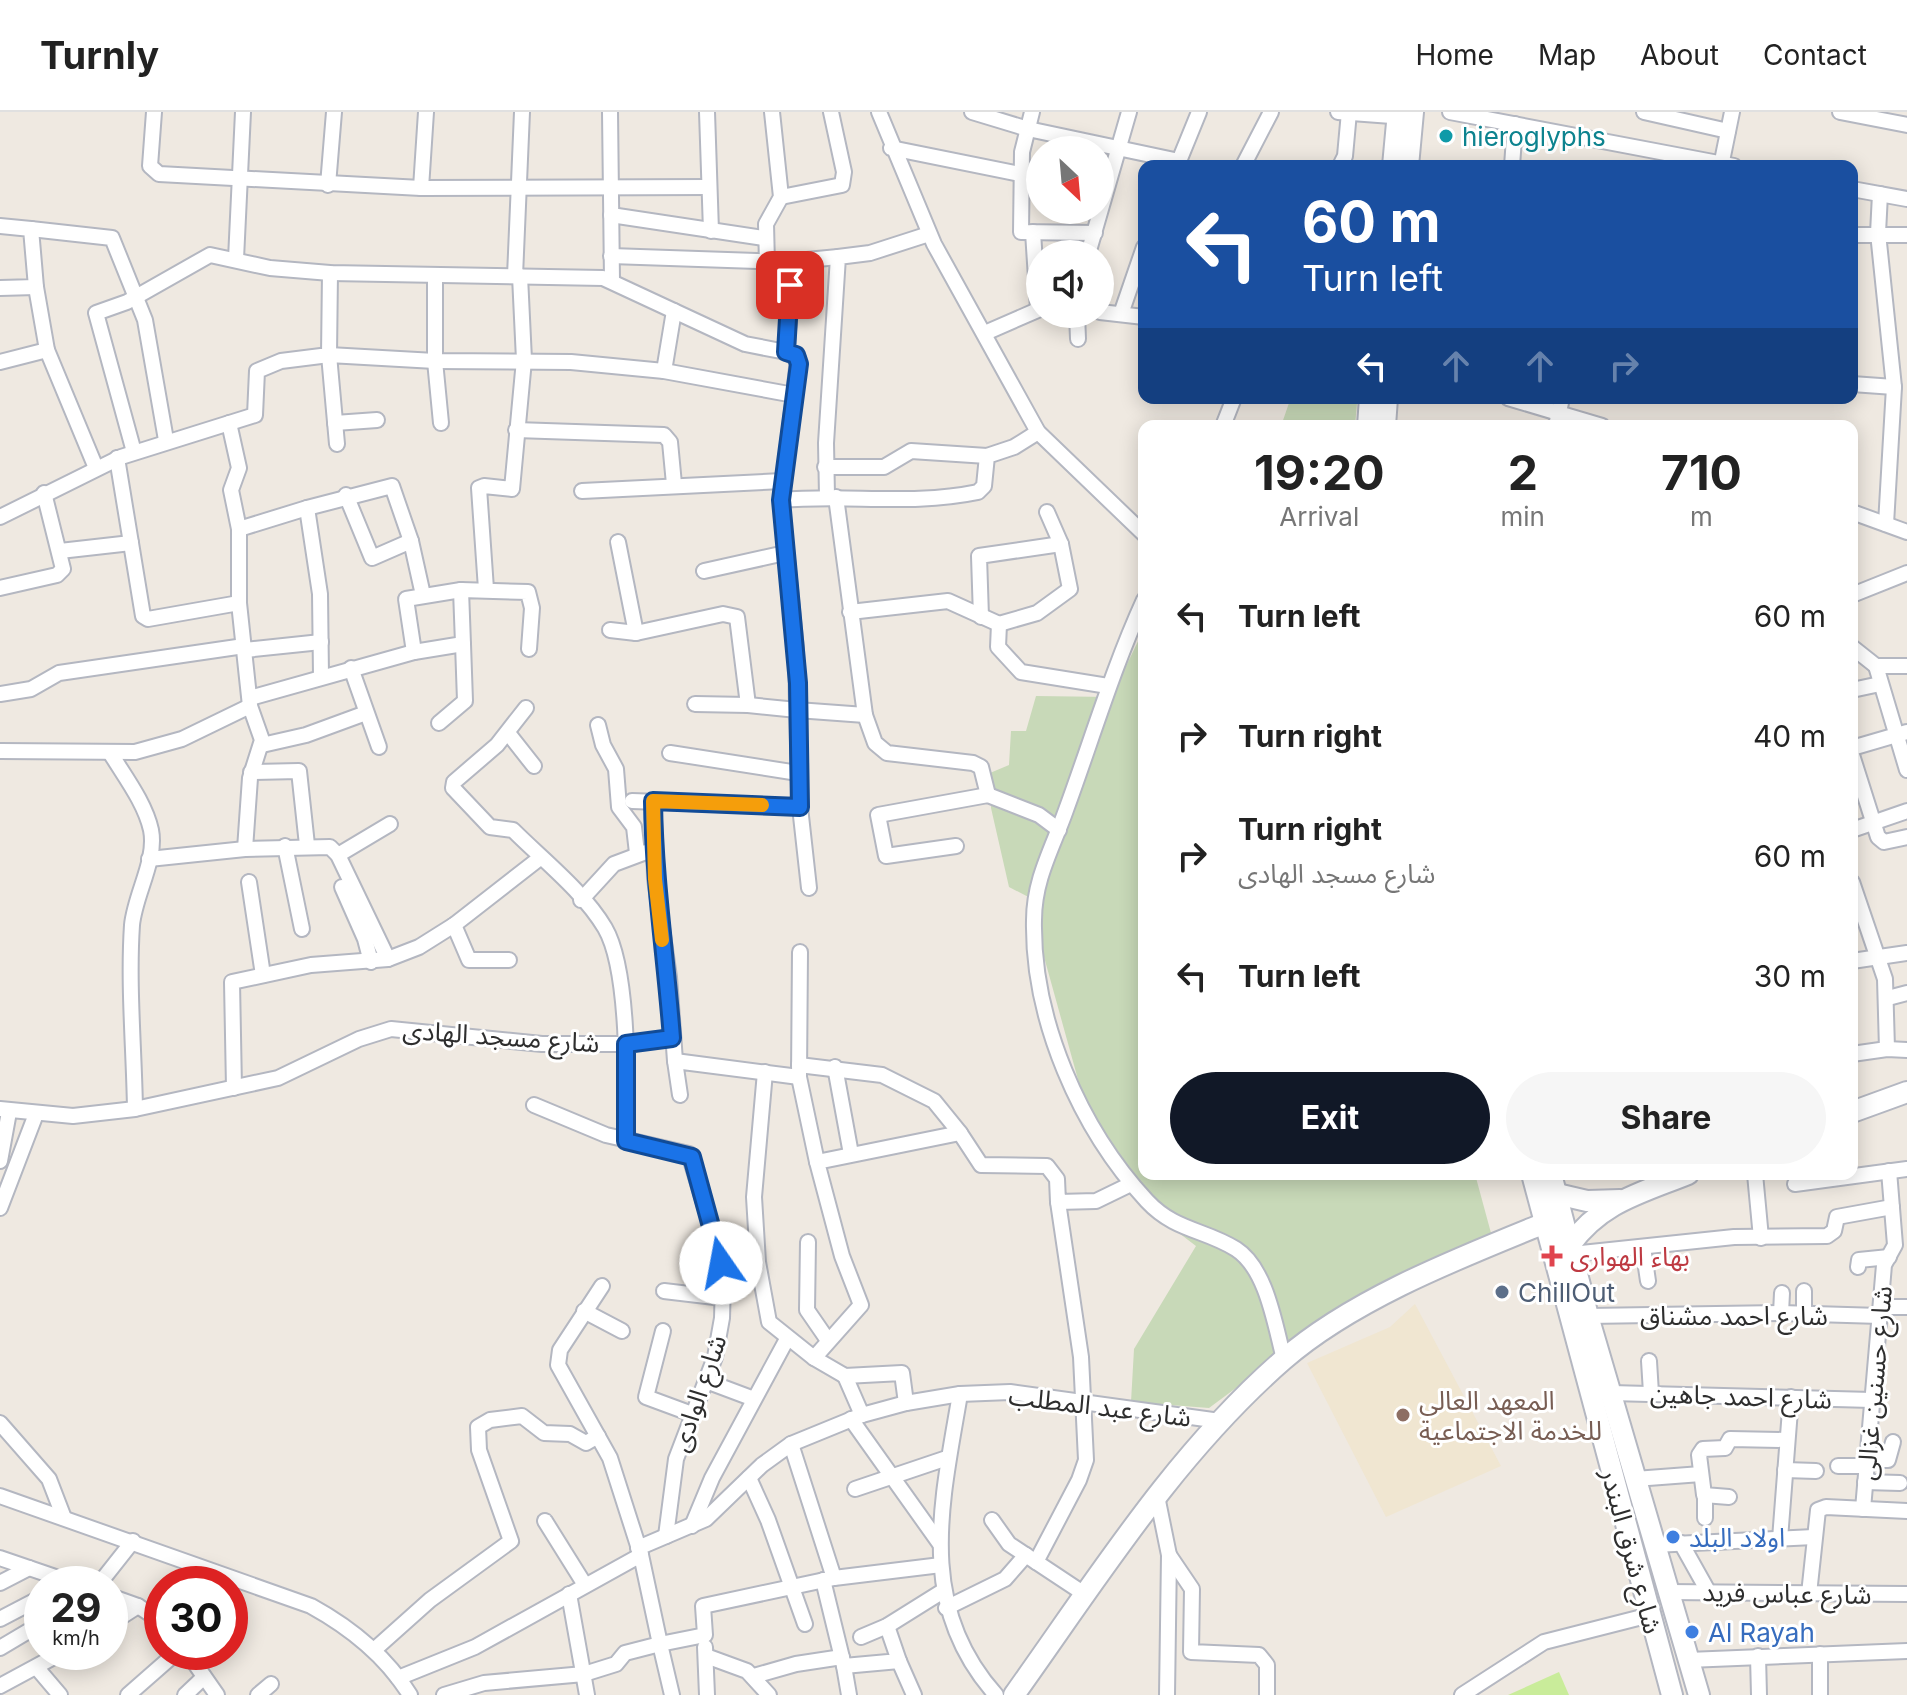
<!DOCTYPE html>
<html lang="en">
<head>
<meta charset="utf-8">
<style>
	:root { --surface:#fff; --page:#f6f6f6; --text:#222; --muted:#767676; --line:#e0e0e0; --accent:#111827 }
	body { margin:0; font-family:Inter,"Noto Sans Arabic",sans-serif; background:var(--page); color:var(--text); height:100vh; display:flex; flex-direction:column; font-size:30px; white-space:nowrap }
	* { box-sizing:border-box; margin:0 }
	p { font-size:26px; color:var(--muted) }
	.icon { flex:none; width:44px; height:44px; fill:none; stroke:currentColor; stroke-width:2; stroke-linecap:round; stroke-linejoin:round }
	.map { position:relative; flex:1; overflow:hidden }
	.drawer { position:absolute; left:1138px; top:308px; width:720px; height:760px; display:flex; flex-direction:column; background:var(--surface); border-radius:16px; box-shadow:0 4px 20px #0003 }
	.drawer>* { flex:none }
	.banner { position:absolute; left:1138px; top:48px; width:720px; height:244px; border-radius:16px; box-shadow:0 4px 20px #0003; background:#1a4fa0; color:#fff; overflow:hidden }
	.needle { width:52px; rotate:154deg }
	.controls { position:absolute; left:1026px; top:24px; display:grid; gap:16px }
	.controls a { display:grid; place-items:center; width:88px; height:88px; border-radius:50%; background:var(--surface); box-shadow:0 4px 20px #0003; font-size:40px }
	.speed { position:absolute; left:24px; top:1454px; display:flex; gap:16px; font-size:40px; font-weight:700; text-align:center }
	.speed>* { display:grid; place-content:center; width:104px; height:104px; border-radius:50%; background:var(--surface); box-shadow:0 4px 20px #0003; line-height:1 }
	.speed small { font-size:20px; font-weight:400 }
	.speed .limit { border:12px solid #d22; background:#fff; color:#111 }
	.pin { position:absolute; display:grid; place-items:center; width:68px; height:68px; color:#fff; margin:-34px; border-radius:16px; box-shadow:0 4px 12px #0006 }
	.me { position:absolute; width:88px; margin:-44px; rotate:348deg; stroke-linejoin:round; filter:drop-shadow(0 0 6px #0008) }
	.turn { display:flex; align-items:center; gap:28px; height:168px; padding:0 32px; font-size:36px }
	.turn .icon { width:104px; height:104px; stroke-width:2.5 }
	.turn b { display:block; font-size:56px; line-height:68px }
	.lanes { display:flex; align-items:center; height:76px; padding:0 32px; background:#0003; justify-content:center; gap:40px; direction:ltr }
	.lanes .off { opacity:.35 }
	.eta { display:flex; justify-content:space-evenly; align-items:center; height:136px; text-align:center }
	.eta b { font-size:48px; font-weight:700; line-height:56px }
	.cta { display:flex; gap:16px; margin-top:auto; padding:16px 32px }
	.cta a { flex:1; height:92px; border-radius:48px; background:var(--accent); color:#fff; font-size:32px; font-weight:700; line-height:92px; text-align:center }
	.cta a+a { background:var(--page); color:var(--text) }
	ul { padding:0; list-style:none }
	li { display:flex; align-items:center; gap:24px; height:120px; padding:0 32px }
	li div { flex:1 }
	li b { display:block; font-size:30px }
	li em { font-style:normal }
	header { display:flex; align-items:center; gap:48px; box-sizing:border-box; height:112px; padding:0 40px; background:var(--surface); border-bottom:2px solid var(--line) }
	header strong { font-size:38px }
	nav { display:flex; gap:44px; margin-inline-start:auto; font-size:28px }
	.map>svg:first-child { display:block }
	.education { fill:#f0e6d1 }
	.cemetery { fill:#c8d9b8 }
	.pitch { fill:#c9ec9a }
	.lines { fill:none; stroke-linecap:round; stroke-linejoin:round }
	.street-casing { stroke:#b4b7c1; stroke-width:18 }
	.secondary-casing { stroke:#b4b7c1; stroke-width:24 }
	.street { stroke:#fff; stroke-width:14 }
	.secondary { stroke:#fff; stroke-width:20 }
	.route-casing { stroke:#114b97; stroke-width:20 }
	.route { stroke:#1a73e8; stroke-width:14 }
	.slow { stroke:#f59e0b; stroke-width:14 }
	.culture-dot { fill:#0f9aa8; stroke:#fff; stroke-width:3 }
	.health-dot { fill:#e0444e; stroke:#fff; stroke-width:3 }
	.service-dot { fill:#5c6f8a; stroke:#fff; stroke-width:3 }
	.education-dot { fill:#8d6e63; stroke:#fff; stroke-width:3 }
	.shop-dot { fill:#3f7fe0; stroke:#fff; stroke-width:3 }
	.labels { text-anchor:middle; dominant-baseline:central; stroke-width:6; stroke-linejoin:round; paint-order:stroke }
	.culture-label { font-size:26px; fill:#0d838f; stroke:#fff; text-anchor:start }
	.street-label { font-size:26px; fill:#2e2e2e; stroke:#fff }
	.health-label { font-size:26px; fill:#be3a42; stroke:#fff; text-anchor:start }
	.service-label { font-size:26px; fill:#4e5e75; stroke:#fff; text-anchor:start }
	.education-label { font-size:26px; fill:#785e54; stroke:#fff; text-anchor:start }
	.shop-label { font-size:26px; fill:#366cbe; stroke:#fff; text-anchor:start }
</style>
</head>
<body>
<header>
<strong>Turnly</strong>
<nav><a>Home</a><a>Map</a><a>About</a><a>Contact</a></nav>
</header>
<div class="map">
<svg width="1907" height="1583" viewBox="0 0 1907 1583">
	<rect width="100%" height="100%" fill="#efe9e1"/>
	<polygon class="education" points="1415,1192 1501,1354 1386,1405 1307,1251 1390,1215"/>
	<g class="cemetery">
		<polygon points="1289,291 1357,291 1355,314 1281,314"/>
		<polygon points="1144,517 1144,1062 1475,1062 1491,1121 1378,1179 1275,1247 1209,1296 1131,1290 1134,1237 1196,1134 1171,1115 1092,1018 1041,834 1040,791 1009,775 991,696 990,661 1009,653 1011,619 1026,619 1036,584 1111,585"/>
	</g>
	<polygon class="pitch" points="1559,1560 1569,1583 1508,1583"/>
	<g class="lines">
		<g class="street-casing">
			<g id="street">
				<polyline points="154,0 150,54 159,62 421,76 709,75"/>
				<polyline points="610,0 612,168"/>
				<polyline points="707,0 711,119"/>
				<polyline points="879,0 934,132 1038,320 1144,422"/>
				<polyline points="972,0 1028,17 1179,49"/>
				<polyline points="1032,0 1022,40 1021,120 1095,121"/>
				<polyline points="1338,0 1405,5"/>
				<polyline points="1450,0 1734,54"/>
				<polyline points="1644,0 1728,19"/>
				<polyline points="1840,0 1907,13"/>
				<polyline points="891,36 1040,66"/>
				<polyline points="1177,54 1199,0"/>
				<polyline points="1243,54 1271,0"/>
				<polyline points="1340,54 1345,44 1349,0"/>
				<polyline points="1512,54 1515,12"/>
				<polyline points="1721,54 1732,0"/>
				<polyline points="328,73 334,0"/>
				<polyline points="421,76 426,0"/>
				<polyline points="1852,77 1907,87"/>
				<polyline points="1880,82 1878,121 1894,275 1886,412"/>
				<polyline points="781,85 842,73 844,60 831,0"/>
				<polyline points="611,103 764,126"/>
				<polyline points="0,114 31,117 36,175 0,176"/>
				<polyline points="31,117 112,126 145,208 166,328"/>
				<polyline points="1033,120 1038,197"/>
				<polyline points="1852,123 1907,123"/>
				<polyline points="1088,142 1129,0"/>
				<polyline points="611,144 786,150 791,187 786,240 798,247 794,283"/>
				<polyline points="236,147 243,0"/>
				<polyline points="786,150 838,145"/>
				<polyline points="767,152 766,112 781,85 772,0"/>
				<polyline points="435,163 435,249 441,311"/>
				<polyline points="515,164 522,0"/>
				<polyline points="36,175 47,238 96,356"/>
				<polyline points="1100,200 1144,205"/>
				<polyline points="1077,202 1078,227"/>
				<polyline points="1121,202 1144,135"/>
				<polyline points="985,221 1040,197"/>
				<polyline points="0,250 47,238"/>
				<polyline points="664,259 674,199"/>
				<polyline points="1852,272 1894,275"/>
				<polyline points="1508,286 1602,314"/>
				<polyline points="229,311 239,356 231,378 239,417 239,491 250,594 262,628 250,666 245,737"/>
				<polyline points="335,311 377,308"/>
				<polyline points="1223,314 1234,286"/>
				<polyline points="1556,314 1562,286"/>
				<polyline points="516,318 664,323 670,330 674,372"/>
				<path d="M337,332l-8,-89 106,6 136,1 93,9 130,24 -13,105c67,-6 130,6 197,-8l6,-6 3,-30 27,-9 24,-15"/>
				<polyline points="134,340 96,201 127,190 210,143 270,156 330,161 603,166 745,232 786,240"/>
				<polyline points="117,346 143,504 148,507 239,491"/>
				<polyline points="825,355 884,355 911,339 987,344"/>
				<polyline points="582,379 782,369"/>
				<polyline points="346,383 372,446 411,429"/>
				<polyline points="827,384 826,331 838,145 870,141 929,122"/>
				<polyline points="781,388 796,537 797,598 865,603 836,385"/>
				<polyline points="1852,400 1907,420"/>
				<polyline points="0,405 121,345 255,303 257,259 281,249 329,243 330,161"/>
				<polyline points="239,417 307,396"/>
				<polyline points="618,430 636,521"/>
				<polyline points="60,439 131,431"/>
				<polyline points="704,459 785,441"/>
				<polyline points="0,476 57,463 63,457 44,381"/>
				<polyline points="486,477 479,376 484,374 512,377 524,248 520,164"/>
				<polyline points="1852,483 1907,461"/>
				<path d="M1144,488c-31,68 -52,139 -78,210 -13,37 -32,69 -32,110 -2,99 46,209 113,281 28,30 57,28 89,48 31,20 39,77 48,110"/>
				<polyline points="850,500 948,489 999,512 1037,501 1070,477 1061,432 1047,400"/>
				<polyline points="981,505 979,444 1061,432"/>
				<polyline points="999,512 998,535 1021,560 1108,574"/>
				<polyline points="610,518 636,521 723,502 737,505 748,593 695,592"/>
				<polyline points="1852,535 1876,554 1907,554"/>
				<polyline points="245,538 321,530"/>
				<polyline points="414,540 406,487 461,478"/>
				<polyline points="1876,554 1907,658"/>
				<polyline points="351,556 379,635"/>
				<polyline points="321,564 320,482 307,396 392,374 411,429 423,483"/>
				<polyline points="1852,578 1880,572"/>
				<polyline points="0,582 31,577 59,561 244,534"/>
				<polyline points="250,586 414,540 463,532 461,478 528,480 532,496 529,537"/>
				<polyline points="748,593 797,598 800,695 809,776"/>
				<path d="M526,596l-29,37 -43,37 -1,6 37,39 23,3c30,30 70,61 92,98 25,43 22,162 21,213"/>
				<polyline points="865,603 875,631 887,641 973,651 981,655 988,683"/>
				<polyline points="439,611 465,589 463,532"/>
				<polyline points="598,613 603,633 616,657 619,695 634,715 637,741"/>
				<polyline points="508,621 534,654"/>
				<polyline points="262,633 306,623 366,601"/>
				<polyline points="1852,636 1907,620"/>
				<polyline points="0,639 135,640 182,627 250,594"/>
				<polyline points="670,641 798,661"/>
				<path d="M111,642c14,23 34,49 40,76 6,30 -16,64 -19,95 -4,60 2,123 3,184"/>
				<polyline points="1852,643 1878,725 1884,730 1907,725"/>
				<polyline points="251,660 299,659 307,733"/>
				<polyline points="632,689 800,695"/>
				<polyline points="653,689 655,767 669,865 675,949"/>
				<polyline points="1852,718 1907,699"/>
				<polyline points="285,734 302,817"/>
				<polyline points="956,734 886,744 878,703 988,683 1039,703 1059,718"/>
				<polyline points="338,743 390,712"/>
				<polyline points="149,747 245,737 330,735 338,743 388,847"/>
				<polyline points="249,770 263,863"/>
				<polyline points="1852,770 1885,867 1887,937"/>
				<polyline points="342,775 365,827 371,850"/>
				<polyline points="581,788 614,752 646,740"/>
				<polyline points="454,813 469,848 509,848"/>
				<polyline points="800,840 799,965 817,1050"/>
				<polyline points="1852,849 1907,841"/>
				<polyline points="1888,886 1907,881"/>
				<polyline points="1852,942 1887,937 1907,938"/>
				<polyline points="799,953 882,963 934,989 960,1021 817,1050 842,1144 861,1193 814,1246"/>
				<polyline points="835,955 851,1042"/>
				<polyline points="765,960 754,1085 758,1150 769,1210 814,1246 845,1264 902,1261 906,1291"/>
				<polyline points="234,976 232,870 311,853 388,847 419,835 454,813 540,746"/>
				<polyline points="680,983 675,949 799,965"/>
				<polyline points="534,993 606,1023 689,1042 717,1134 723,1169 722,1206 715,1245 676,1347 666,1424"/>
				<polyline points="0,997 73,1004 135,997 278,966 359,927 391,917 542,932 626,932 672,926"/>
				<polyline points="960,1021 981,1053 1047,1054 1057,1067 1058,1090 1096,1089 1131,1072"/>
				<polyline points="0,1049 9,1000"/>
				<polyline points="1755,1062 1761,1126"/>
				<polyline points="1795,1072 1907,1057"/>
				<polyline points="0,1096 36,1002"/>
				<polyline points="808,1130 807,1198 827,1227"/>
				<polyline points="1643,1135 1648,1169"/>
				<polyline points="1572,1142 1734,1125 1827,1124 1834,1119 1837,1105 1892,1095"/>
				<polyline points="1858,1155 1859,1148 1889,1145"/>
				<polyline points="664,1179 723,1186"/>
				<polyline points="1881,1195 1907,1195"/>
				<polyline points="584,1199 622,1219"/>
				<polyline points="1781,1201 1782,1181"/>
				<polyline points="1804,1202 1804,1179"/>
				<polyline points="1588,1204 1781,1201 1880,1204"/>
				<polyline points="663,1219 646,1285 692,1302"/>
				<polyline points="1649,1249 1651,1281"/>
				<polyline points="845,1264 862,1303"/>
				<polyline points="706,1269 754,1287"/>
				<polyline points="1611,1281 1872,1288"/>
				<path d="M960,1282c-18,107 -45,211 36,301"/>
				<polyline points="851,1307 940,1432"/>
				<polyline points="0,1311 49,1367 64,1406"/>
				<polyline points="1867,1348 1888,1348 1893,1330"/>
				<polyline points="1838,1354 1867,1354"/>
				<polyline points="1785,1358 1816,1359"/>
				<polyline points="749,1366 768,1408 805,1512"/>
				<polyline points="1635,1367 1701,1362"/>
				<polyline points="1865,1370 1900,1371"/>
				<polyline points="855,1377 947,1346"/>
				<path d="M0,1384l311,110c40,22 75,50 99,89"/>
				<polyline points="1157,1384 1169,1443 1167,1583"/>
				<polyline points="1705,1385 1705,1406"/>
				<polyline points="1729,1385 1704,1383 1699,1343 1703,1337 1725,1336 1730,1327 1787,1328"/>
				<polyline points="1863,1397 1884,1153 1895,1133 1889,1059"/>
				<polyline points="992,1408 1009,1432 1086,1483"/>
				<polyline points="545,1409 585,1473"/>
				<polyline points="692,1414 712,1366 787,1227"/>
				<polyline points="1780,1427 1791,1285"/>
				<polyline points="1681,1431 1709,1481"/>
				<polyline points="1654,1433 1814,1425"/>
				<polyline points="638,1436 706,1407 762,1353 791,1332 862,1303 906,1291 960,1282 1010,1280 1220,1309"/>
				<polyline points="1169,1443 1192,1477 1191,1540 1259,1543 1267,1553 1267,1583"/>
				<polyline points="0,1446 76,1472"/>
				<polyline points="1036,1450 1079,1368 1086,1348 1081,1245 1058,1090"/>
				<polyline points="834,1466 941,1453"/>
				<polyline points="823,1468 844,1554 899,1549 887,1514"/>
				<polyline points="0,1471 29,1456"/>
				<polyline points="99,1472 133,1429"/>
				<polyline points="1667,1480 1907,1482"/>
				<polyline points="569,1482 587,1583"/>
				<polyline points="1809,1482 1818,1398 1826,1395 1907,1399"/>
				<polyline points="110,1484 138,1494 162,1510"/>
				<polyline points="946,1496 1005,1467 1026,1443"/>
				<polyline points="0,1507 42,1485"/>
				<polyline points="110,1512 138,1494"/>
				<polyline points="861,1525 887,1514 943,1479"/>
				<polyline points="705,1535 707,1583"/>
				<polyline points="0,1536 42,1511"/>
				<polyline points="374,1538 430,1488 511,1429 479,1338 478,1315 490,1308 522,1304 544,1321 570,1322 586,1331 598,1324"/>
				<polyline points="187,1540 217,1583"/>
				<polyline points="1820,1542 1820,1583"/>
				<polyline points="706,1544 747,1559 769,1583"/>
				<polyline points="1758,1544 1759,1583"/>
				<polyline points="1688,1548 1907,1539"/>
				<polyline points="899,1549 914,1583"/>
				<polyline points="844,1554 849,1583"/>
				<polyline points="37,1556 60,1583"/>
				<polyline points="754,1564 796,1552 842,1545"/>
				<polyline points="398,1566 475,1535 641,1443"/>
				<polyline points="0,1574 63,1540"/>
				<polyline points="128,1583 177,1540"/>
				<polyline points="185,1583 204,1565"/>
				<polyline points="258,1583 271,1572"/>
				<polyline points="444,1583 484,1571 584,1562 616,1552 625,1541 660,1532 641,1443 610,1346 558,1253 560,1238 602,1174"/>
				<polyline points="672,1583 660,1532 705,1523 703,1494 834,1466 791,1332"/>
				<polyline points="1462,1583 1544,1530 1650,1503"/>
			</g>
		</g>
		<g class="secondary-casing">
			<g id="secondary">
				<polyline points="1393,54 1398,0"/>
				<polyline points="1408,54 1413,0"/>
				<polyline points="1368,314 1370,286"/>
				<polyline points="1385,314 1387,286"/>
				<polyline points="1852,1000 1907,980"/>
				<polyline points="1532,1062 1672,1583"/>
				<polyline points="1551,1062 1588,1204 1699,1583"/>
				<polyline points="1557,1082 1587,1089 1620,1088"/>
				<path d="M1570,1133c31,-43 71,-52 118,-71"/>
				<path d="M1014,1583c83,-116 160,-240 269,-335 70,-61 176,-102 262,-137"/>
			</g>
		</g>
		<use href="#street" class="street"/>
		<use href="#secondary" class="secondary"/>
	</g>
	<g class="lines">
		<g class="route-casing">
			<path id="route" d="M721,1151l-29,-106 -66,-16v-97l46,-6c-6,-79 -18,-157 -19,-237l147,6 -2,-124 -17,-183 18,-136 -3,-9 -10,-3 4,-67"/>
		</g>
		<use href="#route" class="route"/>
		<polyline class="slow" points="662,828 655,767 653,689 762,693"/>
	</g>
	<circle class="culture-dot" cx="1446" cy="24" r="8"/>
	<path class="health-dot" d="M1548 1132h8v8h8v8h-8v8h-8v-8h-8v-8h8z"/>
	<circle class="service-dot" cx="1502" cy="1180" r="8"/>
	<circle class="education-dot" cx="1403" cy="1303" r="8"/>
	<g class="shop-dot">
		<circle cx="1673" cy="1425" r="8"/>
		<circle cx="1692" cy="1520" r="8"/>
	</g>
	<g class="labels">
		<g class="culture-label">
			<text x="1462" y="24">hieroglyphs</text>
		</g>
		<g class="street-label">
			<text transform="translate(501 924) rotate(4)">شارع مسجد الهادى</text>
			<text x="1734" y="1203">شارع احمد مشناق</text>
			<text transform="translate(1874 1271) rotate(-85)">شارع حسنين غزالى</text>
			<text transform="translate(698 1281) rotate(-71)">شارع الوادى</text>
			<text transform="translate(1741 1284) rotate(2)">شارع احمد جاهين</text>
			<text transform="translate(1100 1294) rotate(7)">شارع عبد المطلب</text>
			<text transform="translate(1632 1439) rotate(75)">شارع شرق البندر</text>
			<text transform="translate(1787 1481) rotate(1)">شارع عباس فريد</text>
		</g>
		<g class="health-label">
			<text x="1570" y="1144">بهاء الهوارى</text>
		</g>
		<g class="service-label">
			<text x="1518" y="1180">ChillOut</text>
		</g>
		<g class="education-label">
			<text x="1419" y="1288">المعهد العالى<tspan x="1419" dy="30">للخدمة الاجتماعية</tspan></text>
		</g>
		<g class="shop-label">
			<text x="1689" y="1425">اولاد البلد</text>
			<text x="1708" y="1520">Al Rayah</text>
		</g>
	</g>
</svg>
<div class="controls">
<a><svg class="needle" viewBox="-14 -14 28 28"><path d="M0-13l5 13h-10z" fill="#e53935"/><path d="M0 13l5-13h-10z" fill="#767676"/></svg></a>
<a><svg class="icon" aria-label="sound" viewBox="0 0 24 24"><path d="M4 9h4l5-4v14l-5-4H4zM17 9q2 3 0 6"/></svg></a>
</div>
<div class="speed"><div>29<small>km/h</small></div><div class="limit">30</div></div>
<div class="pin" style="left:790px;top:173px;background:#d93025"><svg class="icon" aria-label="arrive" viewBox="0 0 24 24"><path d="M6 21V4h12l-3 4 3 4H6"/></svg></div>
<svg class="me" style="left:721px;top:1151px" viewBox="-20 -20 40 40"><circle r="19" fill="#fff"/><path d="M0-13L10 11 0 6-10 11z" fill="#1a73e8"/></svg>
<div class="banner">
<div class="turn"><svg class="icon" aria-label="left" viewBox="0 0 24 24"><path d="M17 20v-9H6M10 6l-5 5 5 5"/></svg><div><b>60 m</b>Turn left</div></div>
<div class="lanes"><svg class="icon" aria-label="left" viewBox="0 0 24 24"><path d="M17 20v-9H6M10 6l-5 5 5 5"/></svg><svg class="icon off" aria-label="ahead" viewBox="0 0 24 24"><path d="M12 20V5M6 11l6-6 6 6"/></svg><svg class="icon off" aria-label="ahead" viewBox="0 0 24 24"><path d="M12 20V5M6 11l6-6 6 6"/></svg><svg class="icon off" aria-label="right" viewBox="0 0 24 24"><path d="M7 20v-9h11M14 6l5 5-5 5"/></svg></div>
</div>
<section class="drawer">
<div class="eta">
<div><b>19:20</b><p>Arrival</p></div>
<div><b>2</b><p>min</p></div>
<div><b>710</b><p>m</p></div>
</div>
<ul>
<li><svg class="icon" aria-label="left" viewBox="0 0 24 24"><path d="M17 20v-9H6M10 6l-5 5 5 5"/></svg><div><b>Turn left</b></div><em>60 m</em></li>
<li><svg class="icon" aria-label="right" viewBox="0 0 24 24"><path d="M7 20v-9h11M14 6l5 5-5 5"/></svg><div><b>Turn right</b></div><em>40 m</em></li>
<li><svg class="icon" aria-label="right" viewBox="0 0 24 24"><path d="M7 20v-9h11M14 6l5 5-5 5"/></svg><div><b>Turn right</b><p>شارع مسجد الهادى</p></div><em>60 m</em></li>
<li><svg class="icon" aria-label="left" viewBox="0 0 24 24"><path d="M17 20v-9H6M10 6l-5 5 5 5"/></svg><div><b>Turn left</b></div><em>30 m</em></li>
</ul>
<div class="cta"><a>Exit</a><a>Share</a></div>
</section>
</div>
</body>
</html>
